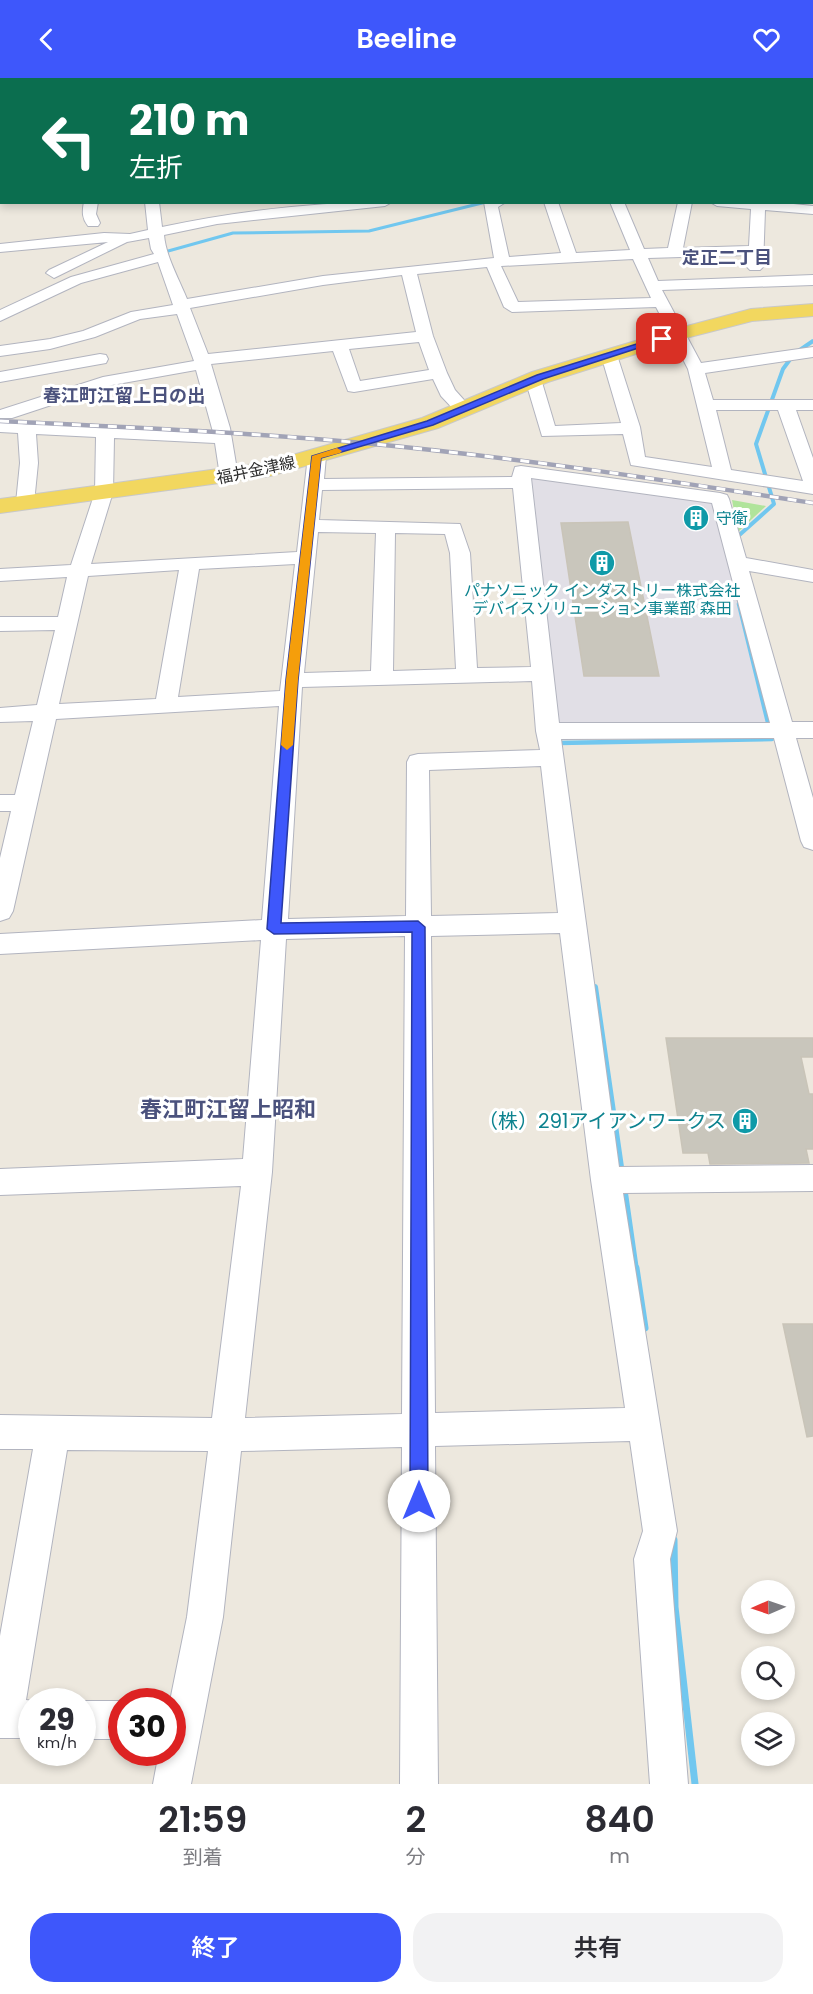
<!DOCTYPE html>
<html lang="ja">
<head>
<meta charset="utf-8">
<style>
	:root { --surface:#fff; --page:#f2f2f3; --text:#2b2b33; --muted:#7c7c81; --accent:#3e57fb }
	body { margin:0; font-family:Poppins,"Noto Sans JP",sans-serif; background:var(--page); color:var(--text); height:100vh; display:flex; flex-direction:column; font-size:22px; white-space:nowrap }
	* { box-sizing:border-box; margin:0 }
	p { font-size:20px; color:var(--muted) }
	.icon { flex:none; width:33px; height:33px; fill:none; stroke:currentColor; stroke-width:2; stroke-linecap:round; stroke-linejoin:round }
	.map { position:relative; height:1706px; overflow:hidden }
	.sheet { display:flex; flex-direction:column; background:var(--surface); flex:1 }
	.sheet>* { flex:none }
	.top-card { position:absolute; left:0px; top:0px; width:813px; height:126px; box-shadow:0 3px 9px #0003; background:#0b6e4f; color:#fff; overflow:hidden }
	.needle { width:39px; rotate:268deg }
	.fabs { position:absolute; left:741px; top:1502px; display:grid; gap:12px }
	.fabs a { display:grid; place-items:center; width:54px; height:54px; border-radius:50%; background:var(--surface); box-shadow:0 3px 9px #0003; font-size:30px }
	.speed { position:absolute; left:18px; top:1610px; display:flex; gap:12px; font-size:30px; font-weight:700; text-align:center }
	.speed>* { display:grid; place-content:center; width:78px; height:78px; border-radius:50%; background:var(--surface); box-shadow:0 3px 9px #0003; line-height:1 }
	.speed small { font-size:15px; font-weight:400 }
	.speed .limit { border:9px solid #d22; background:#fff; color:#111 }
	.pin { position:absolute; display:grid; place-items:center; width:51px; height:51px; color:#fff; margin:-26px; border-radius:12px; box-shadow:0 3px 9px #0006 }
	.me { position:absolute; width:66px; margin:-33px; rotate:0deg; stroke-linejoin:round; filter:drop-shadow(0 0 4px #0008) }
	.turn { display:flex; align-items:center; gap:21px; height:126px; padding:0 30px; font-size:27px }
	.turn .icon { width:78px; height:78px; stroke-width:2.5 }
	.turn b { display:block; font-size:42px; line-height:51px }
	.eta { display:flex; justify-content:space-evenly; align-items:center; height:102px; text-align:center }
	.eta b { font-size:36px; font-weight:600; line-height:42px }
	.primary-button { display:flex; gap:12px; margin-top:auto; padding:12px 30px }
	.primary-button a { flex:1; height:69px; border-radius:24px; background:var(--accent); color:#fff; font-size:24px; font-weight:600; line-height:69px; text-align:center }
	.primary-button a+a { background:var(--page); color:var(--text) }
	header { display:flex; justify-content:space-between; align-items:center; height:78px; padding:0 30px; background:var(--accent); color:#fff; font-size:27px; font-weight:600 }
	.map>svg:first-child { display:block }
	.industrial { fill:#e1dfe6 }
	.green { fill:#b0e49b }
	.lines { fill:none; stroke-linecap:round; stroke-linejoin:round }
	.stream-far4 { stroke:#71c7ef; stroke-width:3 }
	.stream-far3 { stroke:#71c7ef; stroke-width:4 }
	.stream-far2 { stroke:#71c7ef; stroke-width:4.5 }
	.stream-far1 { stroke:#71c7ef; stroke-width:6 }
	.stream { stroke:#71c7ef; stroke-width:7 }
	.building { fill:#c9c6bc; stroke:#c9c4b8; stroke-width:1.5 }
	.minor-casing { stroke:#b2b4bf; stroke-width:2 }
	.major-casing { stroke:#c8c8c8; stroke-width:2 }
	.minor { fill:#fff; fill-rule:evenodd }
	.major { fill:#f2d75f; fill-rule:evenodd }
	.rail-casing { stroke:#a1a3b6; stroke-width:4.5 }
	.rail { stroke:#fff; stroke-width:3; stroke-dasharray:9; stroke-linecap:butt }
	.route { fill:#3e57fb; stroke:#2839a3; stroke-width:1.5 }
	.slow { fill:#f59e0b }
	.labels { text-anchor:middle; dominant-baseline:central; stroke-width:6; stroke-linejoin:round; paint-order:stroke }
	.far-street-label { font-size:16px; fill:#2c2c2c; stroke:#fff }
	.far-culture-label { font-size:16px; fill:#0d838f; stroke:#fff; text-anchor:start }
	.far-neighbourhood-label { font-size:18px; font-weight:bold; fill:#4b527d; stroke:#fff }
	.far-quarter-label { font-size:18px; font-weight:bold; fill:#4b527d; stroke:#fff }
	.culture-label { font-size:20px; fill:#0d838f; stroke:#fff; text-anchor:end }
	.quarter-label { font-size:22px; font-weight:bold; fill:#4b527d; stroke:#fff }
</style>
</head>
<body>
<header><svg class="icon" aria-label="back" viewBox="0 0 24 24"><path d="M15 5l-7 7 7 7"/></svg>Beeline<svg class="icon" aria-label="heart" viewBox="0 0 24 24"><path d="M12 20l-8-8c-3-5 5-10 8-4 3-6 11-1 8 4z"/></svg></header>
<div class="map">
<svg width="813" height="1706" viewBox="0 0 813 1706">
	<rect width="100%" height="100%" fill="#ede8de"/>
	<polygon class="industrial" points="529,399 712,423 772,643 768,646 560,647 555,643"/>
	<polygon class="green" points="732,422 766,428 738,454"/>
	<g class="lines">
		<g class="stream-far4">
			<polyline points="552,2 554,0"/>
			<polyline points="161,175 233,155 369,153 486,124"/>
		</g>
		<polyline class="stream-far3" points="736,460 774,426 756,366 783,291 794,276 813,263"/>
		<polyline class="stream-far2" points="559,669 559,665 772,661 739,526"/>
		<g class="stream-far1">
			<polyline points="595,909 622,1096"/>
			<polyline points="624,1108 636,1192"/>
		</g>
		<g class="stream">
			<polyline points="636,1190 645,1250"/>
			<polyline points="674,1462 675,1529 695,1706"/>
		</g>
	</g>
	<g class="building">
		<polygon points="628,444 659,598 584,598 561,445"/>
		<polygon points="666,960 813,960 813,979 801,979 809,1016 813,1016 813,1071 806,1071 809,1085 710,1086 708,1075 683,1075"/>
		<polygon points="783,1246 813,1246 813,1358 807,1359"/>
	</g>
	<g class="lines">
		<g class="minor-casing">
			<g id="minor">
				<rect x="9" y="0" width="12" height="2"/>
				<rect x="153" y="0" width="12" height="2"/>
				<polygon points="422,0 436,0 437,2 423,2"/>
				<polygon points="490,0 504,0 489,2"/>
				<polygon points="625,0 637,0 624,2"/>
				<rect x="714" y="0" width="12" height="2"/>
				<polygon points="794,0 806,0 807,2 795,2"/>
				<polygon points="812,13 813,14 813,23 812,22"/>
				<polygon points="2,27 2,37 0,38 0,28"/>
				<rect x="812" y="58" width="1" height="8"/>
				<polygon points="0,79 2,79 0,90"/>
				<path d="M84,124h14l-2,12 4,9 -2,3h-10c-6,-8 -6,-14 -4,-24z"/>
				<path d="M145,124h14l3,25c76,-16 153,-25 230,-25l-7,4 -168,18 -53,11c2,22 15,44 23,64l136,-23 171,-18 -10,-56h22l-8,5 11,50 52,-4 -17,-51h14l18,51 54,-3 -20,-48h14l20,47 24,-1 10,-46h14l-9,46 66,-2 2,-37 -34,-3 -7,-4h64l39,4v8l-48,-4 -2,57 -3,3h-10l-3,-3 1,-12 -100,3 10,23 155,-6v10l-151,5 39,73 112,-16v10l-108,16 8,27h100v10h-17l17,48v36l-182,-29 -8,-31 -81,2 -17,-57 8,-5 8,5 14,47 66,-3 -20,-68 8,-5 8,5 23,72 5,30 67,10 -24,-98 -32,-62 -144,5 -8,-5 -17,-40 -70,7 16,62 14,37 8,17 18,20 -3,4h-12l-17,-18 -8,-17 -79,13 -6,-1 -15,-40 -122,13 19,64 8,48 -3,4h-12l-3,-4 -5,-33 -101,-5 -1,54 -22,72 206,-12 11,-96 3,-4h12l3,4 -2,23 188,-2 3,-10 6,-1 199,27 7,2 2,4 17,59 67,12v12l-64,-11 43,151h21v16h-17l17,60v52l-9,-3 -3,-6 -27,-103 -213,1 58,428 194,-2v26l-190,2 54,338 -7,28 18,225h-38l-16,-225 9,-28 -13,-90 -195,5 3,338h-38l2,-337 -161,4 -18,166 -32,167h-38l6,-32h13v-51h-2l17,-84 21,-166 -141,-1 -41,250 8,1h-2v37h-32v-102l33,-187h-33v-34l212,3 29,-232 -241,9v-26l243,-10 18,-219 -261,14v-20l262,-14 17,-214 -223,13 -43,192 -4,7 -9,3v-63l11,-47h-11v-16h15l18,-74 -33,1v-14l37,-3 18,-75 -55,1v-14h58l9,-40 -67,4v-12l71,-4 24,-73 1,-55 -60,-3 2,29 -4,40 -2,4h-14l-2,-4 4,-40 -2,-30 -18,-1v-10l213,10 -17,-62 -84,15 -100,33h-12v-8l103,-33 91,-16 -17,-47 -37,5 -45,18 -45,12 -50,7v-10l50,-7 33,-8 48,-19 42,-7 -15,-43 -77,21 -81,38v-11l71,-33 83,-23 -3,-5 -2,-11 -22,4 -73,36 -8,-5 3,-3 59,-28 -108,10v-8l104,-11 26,1 18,-4zM633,181l18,39 -133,4 -17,-36zM402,197l14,57 -208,22 -18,-46 133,-23zM419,264l10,28 -69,11 -11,-32zM716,332h62l25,71 -72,-11zM531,400l181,25 58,220h-211zM513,410l18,179 -54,1 -7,-115 -10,-29 -141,-4 3,-30zM318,454l58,1 -5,138 -67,2zM395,455l50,1 5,19 6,116 -63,2zM295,486l-15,127 -102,6 21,-128zM179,492l-23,129 -97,5 29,-128zM532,603l4,50 4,19 -122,4 -8,2 -3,6 -1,154 -118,3 14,-232zM541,688l17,147 -127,3 -2,-146zM560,855l31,247 34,228 -190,5 -4,-477zM405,858l-3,478 -157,4 27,-246 14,-233z"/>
				<polygon points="100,276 106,277 108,281 106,285 0,304 0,294"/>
				<rect x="82" y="1623" width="40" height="38"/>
			</g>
		</g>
		<g class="major-casing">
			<polygon id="major" points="813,226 813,238 752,243 686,260 548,304 438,350 270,398 0,435 0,421 268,384 422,340 532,294 672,252 751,231"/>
		</g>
		<use href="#minor" class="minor"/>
		<use href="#major" class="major"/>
		<g class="rail-casing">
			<path id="rail" d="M0,343c121,6 242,11 363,22 151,14 300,37 450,60"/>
		</g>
		<use href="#rail" class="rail"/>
	</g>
	<polygon class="route" points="659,259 666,261 543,301 433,347 321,380 298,602 281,845 418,843 425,849 428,1423 426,1429 419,1432 413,1429 410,1423 412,854 274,856 267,851 286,602 312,378 427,343 537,297"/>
	<polygon class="slow" points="337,370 342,373 340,375 321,380 298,602 293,667 287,672 281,667 286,602 312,378"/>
	<defs>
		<g id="building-disc" transform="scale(1.35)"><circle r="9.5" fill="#0f9aa8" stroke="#fff"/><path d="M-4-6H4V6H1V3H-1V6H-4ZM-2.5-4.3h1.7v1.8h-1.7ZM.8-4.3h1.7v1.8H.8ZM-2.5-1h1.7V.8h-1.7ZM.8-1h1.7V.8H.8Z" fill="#fff"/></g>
	</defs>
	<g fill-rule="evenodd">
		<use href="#building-disc" x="696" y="440"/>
		<use href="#building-disc" x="602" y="485"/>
		<use href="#building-disc" x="745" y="1043"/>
	</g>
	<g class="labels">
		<g class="far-street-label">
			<text transform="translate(256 392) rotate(-12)">福井金津線</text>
		</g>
		<g class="far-culture-label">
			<text x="716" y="440">守衛</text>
			<text x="602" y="512" text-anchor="middle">パナソニック インダストリー株式会社<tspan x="602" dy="18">デバイスソリューション事業部 森田</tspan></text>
		</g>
		<g class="far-neighbourhood-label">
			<text x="727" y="179">定正二丁目</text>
		</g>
		<g class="far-quarter-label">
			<text x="124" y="317">春江町江留上日の出</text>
		</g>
		<g class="culture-label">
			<text x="726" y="1043">（株）291アイアンワークス</text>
		</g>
		<g class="quarter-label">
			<text x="228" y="1031">春江町江留上昭和</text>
		</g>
	</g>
</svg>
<div class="fabs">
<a><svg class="needle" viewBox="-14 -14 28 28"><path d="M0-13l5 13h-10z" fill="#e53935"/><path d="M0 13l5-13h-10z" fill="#7c7c81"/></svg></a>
<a><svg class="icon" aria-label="search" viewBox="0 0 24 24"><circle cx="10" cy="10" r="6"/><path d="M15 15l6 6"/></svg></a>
<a><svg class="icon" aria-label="layers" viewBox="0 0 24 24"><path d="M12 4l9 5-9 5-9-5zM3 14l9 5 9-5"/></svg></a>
</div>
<div class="speed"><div>29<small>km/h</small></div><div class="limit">30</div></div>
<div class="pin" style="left:662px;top:261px;background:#d93025"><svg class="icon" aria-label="arrive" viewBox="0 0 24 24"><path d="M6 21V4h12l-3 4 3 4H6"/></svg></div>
<svg class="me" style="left:419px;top:1423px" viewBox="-20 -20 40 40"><circle r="19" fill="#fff"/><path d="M0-13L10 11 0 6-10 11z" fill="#3e57fb"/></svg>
<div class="top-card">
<div class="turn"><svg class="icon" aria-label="left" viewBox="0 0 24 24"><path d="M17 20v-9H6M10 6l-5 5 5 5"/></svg><div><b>210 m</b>左折</div></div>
</div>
</div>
<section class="sheet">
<div class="eta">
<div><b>21:59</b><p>到着</p></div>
<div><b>2</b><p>分</p></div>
<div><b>840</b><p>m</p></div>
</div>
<div class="primary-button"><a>終了</a><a>共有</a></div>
</section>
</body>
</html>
